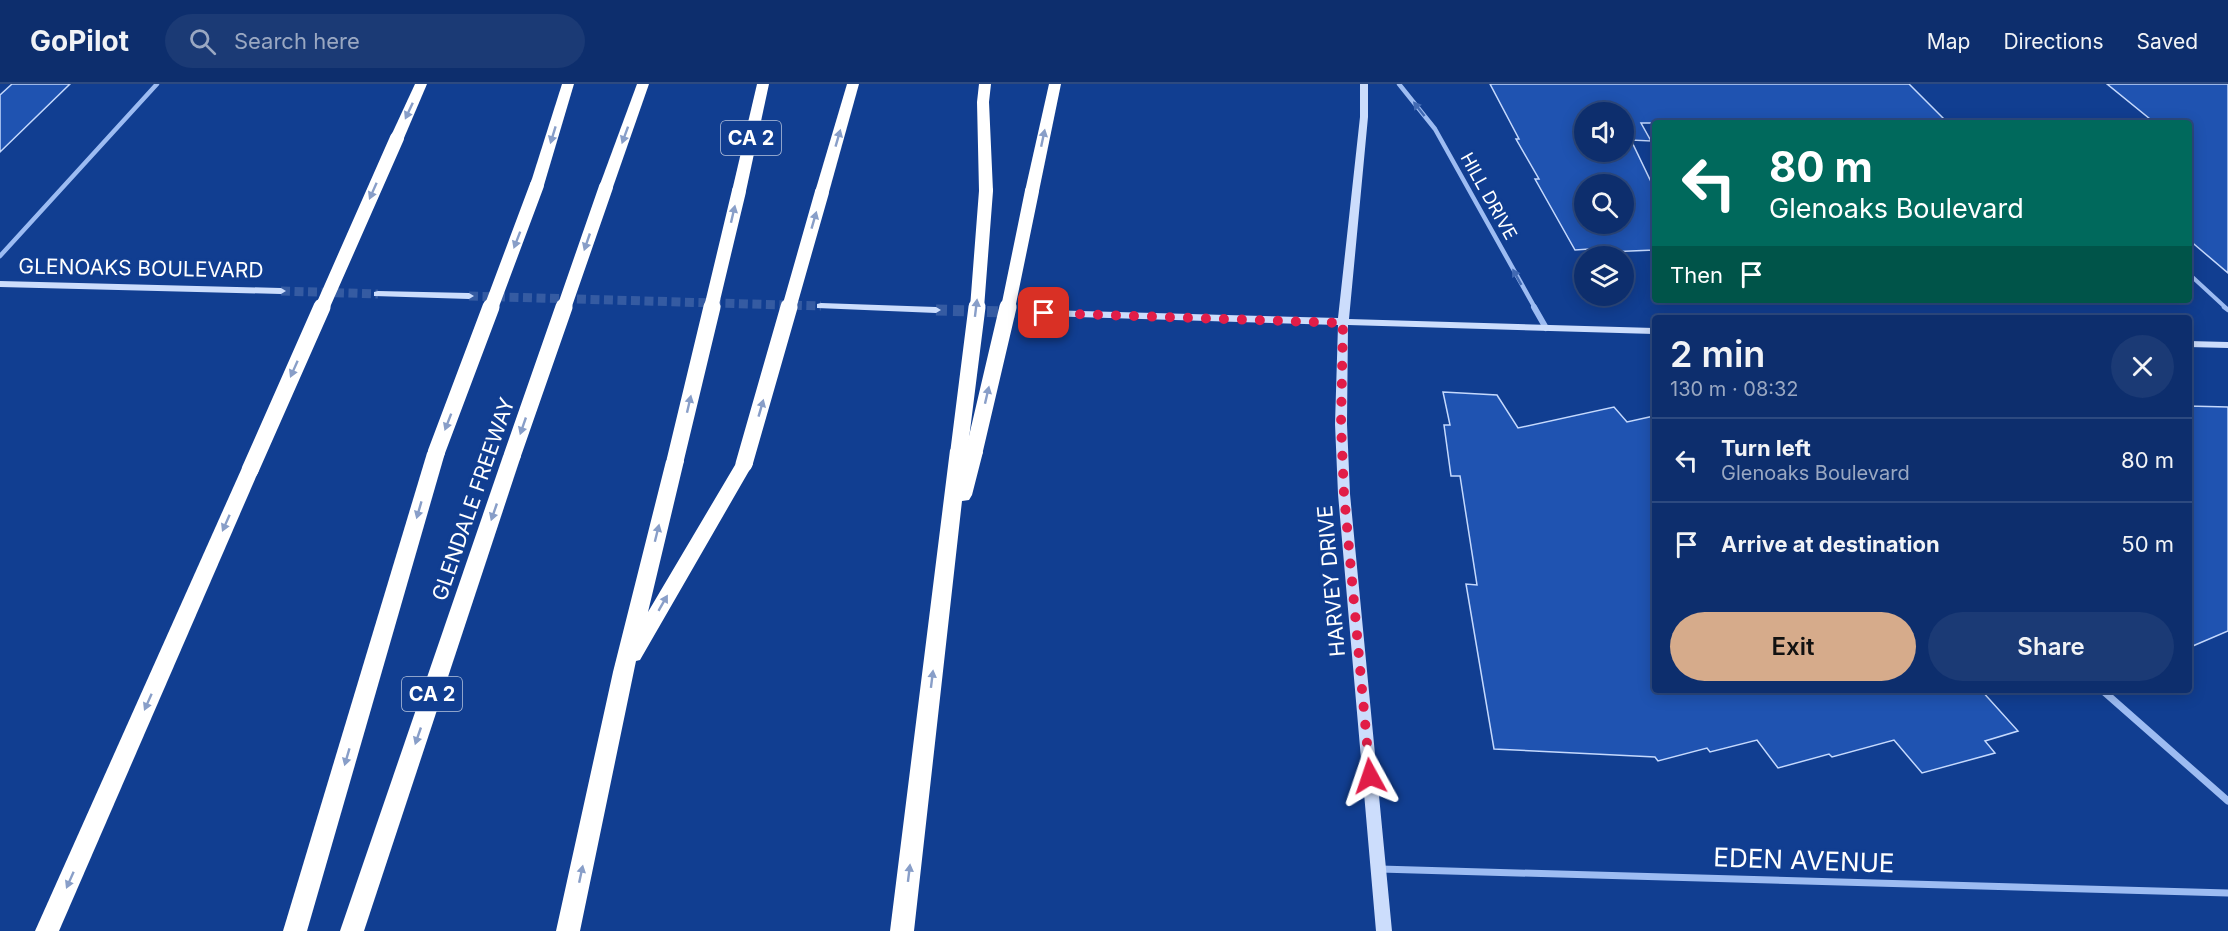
<!DOCTYPE html>
<html lang="en">
<head>
<meta charset="utf-8">
<style>
	:root { --surface:#0d2e6d; --page:#1b3a75; --text:#f1f3f6; --muted:#9aa8c2; --line:#2d4a80; --accent:#d6ab8b }
	body { margin:0; font-family:Inter,sans-serif; background:var(--page); color:var(--text); height:100vh; display:flex; flex-direction:column; font-size:22px; white-space:nowrap }
	* { box-sizing:border-box; margin:0 }
	p { font-size:20px; color:var(--muted) }
	.icon { flex:none; width:33px; height:33px; fill:none; stroke:currentColor; stroke-width:2; stroke-linecap:round; stroke-linejoin:round }
	.map { position:relative; flex:1; overflow:hidden }
	.drawer { position:absolute; left:1652px; top:231px; width:540px; height:378px; display:flex; flex-direction:column; background:var(--surface); border-radius:6px; box-shadow:0 3px 15px #0003,0 0 0 2px var(--line) }
	.drawer>* { flex:none }
	.banner { position:absolute; left:1652px; top:36px; width:540px; height:183px; border-radius:6px; box-shadow:0 3px 15px #0003,0 0 0 2px var(--line); background:#00695c; color:#fff; overflow:hidden }
	.buttons { position:absolute; left:1574px; top:18px; display:grid; gap:12px }
	.buttons a { display:grid; place-items:center; width:60px; height:60px; border-radius:50%; background:var(--surface); box-shadow:0 3px 15px #0003,0 0 0 2px var(--line); font-size:30px }
	.pin { position:absolute; display:grid; place-items:center; width:51px; height:51px; color:#fff; margin:-26px; border-radius:12px; box-shadow:0 3px 9px #0006 }
	.me { position:absolute; width:66px; margin:-33px; rotate:355deg; stroke-linejoin:round; filter:drop-shadow(0 0 4px #0008) }
	.turn { display:flex; align-items:center; gap:21px; height:126px; padding:0 18px; font-size:27px }
	.turn .icon { width:78px; height:78px; stroke-width:2.5 }
	.turn b { display:block; font-size:42px; line-height:51px }
	.then { display:flex; align-items:center; height:57px; padding:0 18px; background:#0003; gap:12px; font-size:22px }
	.round { display:grid; place-items:center; flex:none; width:63px; height:63px; border-radius:32px; background:var(--page) }
	.summary { display:flex; align-items:center; justify-content:space-between; height:102px; padding:0 18px }
	h1 { font-size:36px; font-weight:600; line-height:45px }
	.action { display:flex; gap:12px; margin-top:auto; padding:12px 18px }
	.action a { flex:1; height:69px; border-radius:36px; background:var(--accent); color:#111; font-size:24px; font-weight:600; line-height:69px; text-align:center }
	.action a+a { background:var(--page); color:var(--text) }
	ul { padding:0; list-style:none }
	li { display:flex; align-items:center; gap:18px; height:84px; padding:0 18px; border-top:2px solid var(--line) }
	li div { flex:1 }
	li b { display:block; font-size:22px }
	li em { font-style:normal }
	header { display:flex; align-items:center; gap:36px; box-sizing:border-box; height:84px; padding:0 30px; background:var(--surface); border-bottom:2px solid var(--line) }
	header strong { font-size:28px }
	nav { display:flex; gap:33px; margin-inline-start:auto; font-size:21px }
	.search { width:420px; height:54px; background:var(--page); display:flex; align-items:center; gap:15px; box-sizing:border-box; padding:0 21px; border-radius:33px; color:var(--muted); font-size:22px }
	.map>svg:first-child { display:block }
	.building { fill:#1f53b1; stroke:#c5d9fd; stroke-width:1.5; fill-rule:evenodd }
	.lines { fill:none; stroke-linecap:round; stroke-linejoin:round }
	.secondary-tunnel-far1 { stroke:#355ba2; stroke-width:9; stroke-dasharray:9 4.5; stroke-linecap:butt }
	.secondary-tunnel { stroke:#355ba2; stroke-width:11; stroke-dasharray:11 6; stroke-linecap:butt }
	.lane-far1 { stroke:#9dbcf2; stroke-width:4 }
	.lane { stroke:#9dbcf2; stroke-width:4.5 }
	.street-far2 { stroke:#9dbcf2; stroke-width:4.5 }
	.street-far1 { stroke:#9dbcf2; stroke-width:6 }
	.street { stroke:#9dbcf2; stroke-width:7 }
	.secondary { fill:#ccddfc; fill-rule:evenodd }
	.highway { fill:#fff; fill-rule:evenodd }
	.highway-bridge-far1 { stroke:#fff; stroke-width:14 }
	.highway-bridge { stroke:#fff; stroke-width:17 }
	.oneway { fill:#426ab3 }
	.oneway2 { fill:#889ec8 }
	.route { stroke:#e11d48; stroke-width:10; stroke-dasharray:0 18 }
	.labels { text-anchor:middle; dominant-baseline:central; stroke-width:6; stroke-linejoin:round; paint-order:stroke }
	.far-street-label { font-size:18px; fill:#fff; stroke:#113e91 }
	.shield { fill:#113e91; stroke:#b8c5de; stroke-width:1.5 }
	.shield-label { font-size:20px; font-weight:bold; fill:#fff }
	.street-label { font-size:21px; fill:#fff; stroke:#113e91 }
	.near-street-label { font-size:26px; fill:#fff; stroke:#113e91 }
</style>
</head>
<body>
<header>
<strong>GoPilot</strong>
<div class="search"><svg class="icon" aria-label="search" viewBox="0 0 24 24"><circle cx="10" cy="10" r="6"/><path d="M15 15l6 6"/></svg>Search here</div>
<nav><a>Map</a><a>Directions</a><a>Saved</a></nav>
</header>
<div class="map">
<svg width="2228" height="847" viewBox="0 0 2228 847">
	<rect width="100%" height="100%" fill="#113e91"/>
	<g class="building">
		<polygon points="12,0 70,0 0,68 0,11"/>
		<path d="M1490,0h419l39,39h-307l10,18 -20,-1 23,48v62l-47,2 -3,-4 -29,2 -40,-71h4l-23,-40h3zM1584,28h39v40h-39zM1584,100h39v40h-39z"/>
		<polygon points="2107,0 2228,0 2228,189 2188,155 2188,39 2155,39"/>
		<polygon points="1443,308 1497,311 1518,344 1614,323 1627,338 1654,332 1654,606 1981,606 2018,647 1985,657 1995,669 1922,689 1894,656 1832,673 1829,670 1778,684 1757,656 1710,668 1707,664 1658,677 1655,673 1494,665 1466,500 1477,501 1460,392 1451,392 1444,341 1450,341"/>
		<polygon points="2188,322 2228,323 2228,547 2188,564"/>
	</g>
	<g class="lines">
		<g class="secondary-tunnel-far1">
			<polyline points="281,207 378,210"/>
			<polyline points="469,212 821,222"/>
		</g>
		<polyline class="secondary-tunnel" points="936,226 1044,229"/>
		<polyline class="lane-far1" points="2188,189 2226,224"/>
		<polyline class="lane" points="2224,223 2228,226"/>
		<g class="street-far2">
			<polyline points="1399,0 1435,45 1535,224"/>
			<polyline points="0,172 157,0"/>
		</g>
		<polyline class="street-far1" points="1534,223 1546,244"/>
		<g class="street">
			<polyline points="2102,606 2228,717"/>
			<polyline points="1380,785 2228,809"/>
		</g>
		<g class="secondary">
			<polygon points="1360,0 1368,0 1368,33 1349,235 1654,244 1654,250 1348,241 1347,340 1350,410 1392,847 1376,847 1338,410 1335,340 1338,241 1044,232 1039,229 1044,226 1338,234 1360,33"/>
			<polygon points="0,197 281,204 286,207 281,210 0,203"/>
			<polygon points="378,207 469,209 474,212 469,215 374,212 374,208"/>
			<polygon points="821,219 936,223 941,226 936,229 817,224 817,220"/>
			<polygon points="2188,257 2228,258 2228,264 2188,263"/>
		</g>
		<g class="highway">
			<polygon points="415,0 427,0 404,54 402,57 392,57 390,54"/>
			<polygon points="562,0 574,0 544,101 537,105 532,104 530,101"/>
			<polygon points="637,0 649,0 613,103 611,106 601,106 599,103"/>
			<polygon points="757,0 769,0 746,107 739,111 732,107"/>
			<polygon points="847,0 859,0 829,108 822,112 815,108"/>
			<polygon points="979,0 991,0 989,18 993,107 986,111 979,107 977,18"/>
			<polygon points="1049,0 1061,0 1039,107 1032,111 1025,107"/>
			<polygon points="959,360 967,365 974,362 980,364 983,368 972,411 969,416 962,417 914,847 890,847 950,366 953,362"/>
			<polygon points="436,363 442,365 445,369 307,847 283,847 427,369 430,365"/>
			<polygon points="512,366 518,368 521,372 364,847 340,847 503,372 506,368"/>
			<polygon points="675,371 681,373 684,377 648,528 738,376 744,374 750,376 753,380 640,576 636,577 580,847 556,847 613,588 666,377 669,373"/>
			<polygon points="250,380 256,382 259,386 59,847 35,847 241,386 244,382"/>
		</g>
		<g class="highway-bridge-far1">
			<polyline points="322,224 397,54"/>
			<polyline points="491,224 537,101"/>
			<polyline points="564,224 606,103"/>
			<polyline points="711,224 739,107"/>
			<polyline points="789,224 822,108"/>
			<polyline points="977,224 986,107"/>
			<polyline points="1008,224 1032,107"/>
		</g>
		<g class="highway-bridge">
			<polyline points="959,366 977,223"/>
			<polyline points="974,368 1008,223"/>
			<polyline points="436,369 491,223"/>
			<polyline points="512,372 564,223"/>
			<polyline points="675,377 712,223"/>
			<polyline points="744,380 789,223"/>
			<polyline points="250,386 322,223"/>
		</g>
	</g>
	<defs><path id="oneway-solid" d="M-6-.8H1V-3.2L6.5 0L1 3.2V.8H-6Z" transform="scale(1.5)"/></defs>
	<g class="oneway">
		<use href="#oneway-solid" transform="translate(1419 25) rotate(-128)"/>
		<use href="#oneway-solid" transform="translate(1517 193) rotate(-119)"/>
	</g>
	<g class="oneway2">
		<use href="#oneway-solid" transform="translate(409 27) rotate(115)"/>
		<use href="#oneway-solid" transform="translate(553 51) rotate(107)"/>
		<use href="#oneway-solid" transform="translate(625 51) rotate(110)"/>
		<use href="#oneway-solid" transform="translate(838 54) rotate(-74)"/>
		<use href="#oneway-solid" transform="translate(1043 54) rotate(-78)"/>
		<use href="#oneway-solid" transform="translate(373 107) rotate(114)"/>
		<use href="#oneway-solid" transform="translate(733 130) rotate(-77)"/>
		<use href="#oneway-solid" transform="translate(814 136) rotate(-74)"/>
		<use href="#oneway-solid" transform="translate(517 156) rotate(111)"/>
		<use href="#oneway-solid" transform="translate(587 158) rotate(109)"/>
		<use href="#oneway-solid" transform="translate(976 224) rotate(-83)"/>
		<use href="#oneway-solid" transform="translate(294 285) rotate(114)"/>
		<use href="#oneway-solid" transform="translate(987 311) rotate(-77)"/>
		<use href="#oneway-solid" transform="translate(689 320) rotate(-77)"/>
		<use href="#oneway-solid" transform="translate(761 324) rotate(-74)"/>
		<use href="#oneway-solid" transform="translate(448 338) rotate(111)"/>
		<use href="#oneway-solid" transform="translate(523 342) rotate(109)"/>
		<use href="#oneway-solid" transform="translate(419 426) rotate(106)"/>
		<use href="#oneway-solid" transform="translate(494 428) rotate(109)"/>
		<use href="#oneway-solid" transform="translate(226 439) rotate(114)"/>
		<use href="#oneway-solid" transform="translate(657 449) rotate(-76)"/>
		<use href="#oneway-solid" transform="translate(663 519) rotate(-60)"/>
		<use href="#oneway-solid" transform="translate(932 595) rotate(-83)"/>
		<use href="#oneway-solid" transform="translate(148 618) rotate(114)"/>
		<use href="#oneway-solid" transform="translate(418 652) rotate(109)"/>
		<use href="#oneway-solid" transform="translate(347 673) rotate(106)"/>
		<use href="#oneway-solid" transform="translate(909 789) rotate(-83)"/>
		<use href="#oneway-solid" transform="translate(581 790) rotate(-78)"/>
		<use href="#oneway-solid" transform="translate(70 796) rotate(114)"/>
	</g>
	<g class="lines">
		<polyline class="route" points="1044,229 1343,239 1341,340 1344,410 1370,692"/>
	</g>
	<g class="labels">
		<g class="far-street-label">
			<text transform="translate(1489 112) rotate(61)">HILL DRIVE</text>
		</g>
		<g class="shield">
			<rect x="721" y="37" width="60" height="34" rx="4.5"/>
			<rect x="402" y="593" width="60" height="34" rx="4.5"/>
		</g>
		<g class="shield-label">
			<text x="751" y="54">CA 2</text>
			<text x="432" y="610">CA 2</text>
		</g>
		<g class="street-label">
			<text transform="translate(141 184) rotate(1)">GLENOAKS BOULEVARD</text>
			<text transform="translate(473 415) rotate(-71)">GLENDALE FREEWAY</text>
			<text transform="translate(1331 497) rotate(-95)">HARVEY DRIVE</text>
		</g>
		<g class="near-street-label">
			<text transform="translate(1804 776) rotate(2)">EDEN AVENUE</text>
		</g>
	</g>
</svg>
<div class="buttons">
<a><svg class="icon" aria-label="sound" viewBox="0 0 24 24"><path d="M4 9h4l5-4v14l-5-4H4zM17 9q2 3 0 6"/></svg></a>
<a><svg class="icon" aria-label="search" viewBox="0 0 24 24"><circle cx="10" cy="10" r="6"/><path d="M15 15l6 6"/></svg></a>
<a><svg class="icon" aria-label="layers" viewBox="0 0 24 24"><path d="M12 4l9 5-9 5-9-5zM3 14l9 5 9-5"/></svg></a>
</div>
<div class="pin" style="left:1044px;top:229px;background:#d93025"><svg class="icon" aria-label="arrive" viewBox="0 0 24 24"><path d="M6 21V4h12l-3 4 3 4H6"/></svg></div>
<svg class="me" style="left:1370px;top:692px" viewBox="-20 -20 40 40"><path d="M0-17L14 15 0 8-14 15z" fill="#e11d48" stroke="#fff" stroke-width="4"/></svg>
<div class="banner">
<div class="turn"><svg class="icon" aria-label="left" viewBox="0 0 24 24"><path d="M17 20v-9H6M10 6l-5 5 5 5"/></svg><div><b>80 m</b>Glenoaks Boulevard</div></div>
<div class="then">Then<svg class="icon" aria-label="arrive" viewBox="0 0 24 24"><path d="M6 21V4h12l-3 4 3 4H6"/></svg></div>
</div>
<section class="drawer">
<div class="summary"><div><h1>2 min</h1><p>130 m · 08:32</p></div><a class="round"><svg class="icon" aria-label="close" viewBox="0 0 24 24"><path d="M6 6l12 12M18 6L6 18"/></svg></a></div>
<ul>
<li><svg class="icon" aria-label="left" viewBox="0 0 24 24"><path d="M17 20v-9H6M10 6l-5 5 5 5"/></svg><div><b>Turn left</b><p>Glenoaks Boulevard</p></div><em>80 m</em></li>
<li><svg class="icon" aria-label="arrive" viewBox="0 0 24 24"><path d="M6 21V4h12l-3 4 3 4H6"/></svg><div><b>Arrive at destination</b></div><em>50 m</em></li>
</ul>
<div class="action"><a>Exit</a><a>Share</a></div>
</section>
</div>
</body>
</html>
